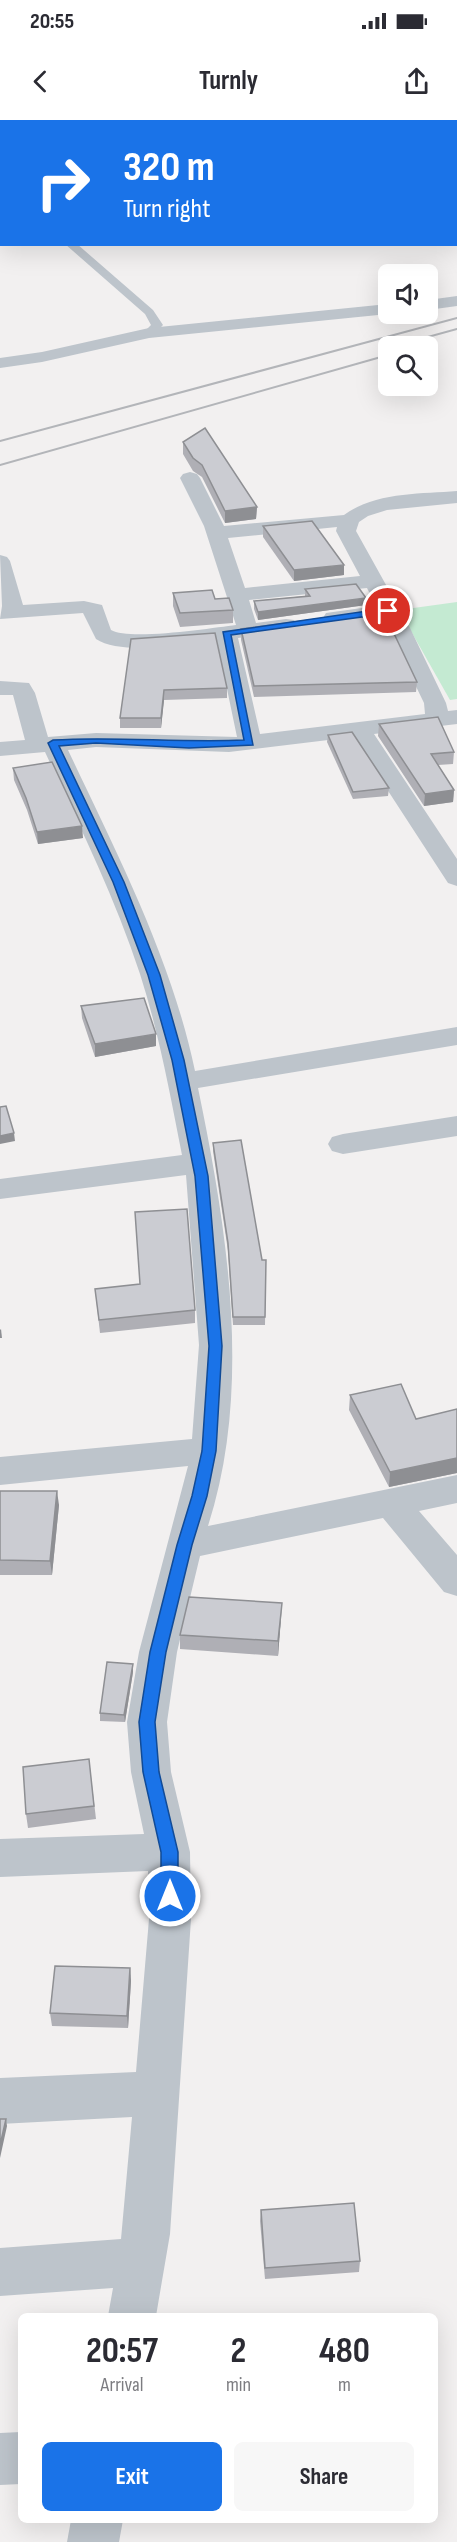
<!DOCTYPE html>
<html lang="en">
<head>
<meta charset="utf-8">
<style>
	:root { --surface:#fff; --page:#f7f7f7; --text:#2b2b33; --muted:#7c7c81; --accent:#1a73e8 }
	body { margin:0; font-family:"Sofia Sans Condensed",sans-serif; background:var(--page); color:var(--text); height:100vh; display:flex; flex-direction:column; font-size:22px; white-space:nowrap }
	* { box-sizing:border-box; margin:0 }
	p { font-size:20px; color:var(--muted) }
	.icon { flex:none; width:33px; height:33px; fill:none; stroke:currentColor; stroke-width:2; stroke-linecap:round; stroke-linejoin:round }
	.map { position:relative; flex:1; overflow:hidden }
	.panel { position:absolute; left:18px; top:2193px; width:420px; height:210px; display:flex; flex-direction:column; background:var(--surface); border-radius:9px; box-shadow:0 6px 24px #0002 }
	.panel>* { flex:none }
	.banner { position:absolute; left:0px; top:0px; width:458px; height:126px; box-shadow:0 6px 24px #0002; background:#1a73e8; color:#fff; overflow:hidden }
	.buttons { position:absolute; left:378px; top:144px; display:grid; gap:12px }
	.buttons a { display:grid; place-items:center; width:60px; height:60px; border-radius:9px; background:var(--surface); box-shadow:0 6px 24px #0002; font-size:30px }
	.pin { position:absolute; display:grid; place-items:center; width:51px; height:51px; color:#fff; margin:-26px; border:3px solid #fff; border-radius:50%; box-shadow:0 2px 6px #0007 }
	.me { position:absolute; width:66px; margin:-33px; rotate:0deg; stroke-linejoin:round; filter:drop-shadow(0 0 4px #0008) }
	.turn { display:flex; align-items:center; gap:21px; height:126px; padding:0 24px; font-size:27px }
	.turn .icon { width:78px; height:78px; stroke-width:2.5 }
	.turn b { display:block; font-size:42px; line-height:51px }
	.eta { display:flex; justify-content:space-evenly; align-items:center; height:102px; text-align:center }
	.eta b { font-size:36px; font-weight:700; line-height:42px }
	.cta { display:flex; gap:12px; margin-top:auto; padding:12px 24px }
	.cta a { flex:1; height:69px; border-radius:9px; background:var(--accent); color:#fff; font-size:24px; font-weight:700; line-height:69px; text-align:center }
	.cta a+a { background:var(--page); color:var(--text) }
	.status { display:flex; justify-content:space-between; align-items:center; height:42px; padding:0 30px; background:var(--surface); direction:ltr }
	.status svg { height:16px; fill:currentColor }
	header { display:flex; justify-content:space-between; align-items:center; height:78px; padding:0 24px; background:var(--surface); font-size:27px; font-weight:700 }
	.map>svg:first-child { display:block }
	.green { fill:#c4ead2 }
	.lines { fill:none; stroke-linecap:round; stroke-linejoin:round }
	.river { fill:#96d3e2; fill-rule:evenodd }
	.lane { fill:#bdc4cb; fill-rule:evenodd }
	.street { fill:#bdc4cb; fill-rule:evenodd }
	.rail { stroke:#b3b5b9; stroke-width:2 }
	.wall { fill:#afafb5 }
	.shaded-wall { fill:#8e8f93 }
	.building { fill:#cbccd2; stroke:#8e8f93; stroke-width:1.5 }
	.route { fill:#1a73e8; stroke:#114b97; stroke-width:1.5 }
</style>
</head>
<body>
<div class="status"><b>20:55</b><svg viewBox="0 0 49 12"><path d="M0 12V9h3v3zM5 12V6h3v6zM10 12V3h3v9zM15 12V0h3v12zM26 1h20v11H26zM47 4h2v5h-2z"/></svg></div>
<header><svg class="icon" aria-label="back" viewBox="0 0 24 24"><path d="M15 5l-7 7 7 7"/></svg>Turnly<svg class="icon" aria-label="share" viewBox="0 0 24 24"><path d="M12 15V3M7 8l5-5 5 5M5 13v7h14v-7"/></svg></header>
<div class="map">
<svg width="457" height="2422" viewBox="0 0 457 2422">
	<rect width="100%" height="100%" fill="#f2f0f0"/>
	<polygon class="green" points="457,482 457,579 450,580 399,490"/>
	<g class="lines">
		<polygon class="river" points="0,0 16,0 2,2 2,8"/>
		<g class="lane">
			<polygon points="2,58 2,71 0,70"/>
			<polygon points="65,124 77,124 153,190 163,205 153,215 145,215 143,213 151,205 145,194"/>
		</g>
		<g class="street">
			<polygon points="457,176 457,186 428,190 428,180"/>
			<polygon points="388,184 388,194 149,218 42,242 0,248 0,238 42,232 149,208"/>
			<path d="M190,352l7,2 3,4 24,48 120,-11c31,-23 76,-21 113,-24v12l-70,7 -19,6 -9,6 -3,9 54,97 36,75 2,8 9,-1v14l-83,10 83,125v27l-9,-3 -95,-146 -124,15 -133,-5 -28,3c49,104 103,207 127,321l262,-44v18l-259,43c29,140 55,299 10,438l249,-51v28l-38,8 38,44v41l-13,-4 -61,-74 -183,38 -23,96 -10,70 4,50 19,80 1,67 -21,315 -14,82h-48l5,-28 -113,8v-48l121,-9 11,-122 -132,7v-46l136,-6 13,-153 -1,-48 -148,6v-38l144,-5 -13,-62 -4,-50 12,-70 49,-186 -188,19v-28l192,-18 7,-94 -13,-170 -186,24v-20l182,-24c-12,-61 -23,-122 -42,-181 -25,-77 -61,-149 -95,-222l-45,4v-14l25,-2 -12,-45h-13v-14l29,2 6,10 13,44 48,-4 141,4 -20,-96c-30,3 -96,15 -121,-2l-13,-26 -83,6 2,-13 -2,-51 7,2 3,4 13,44 61,-4 18,4 9,25c18,11 101,-2 125,-5l-32,-99 -24,-48 3,-4zM337,407l-1,4 24,45 -115,12 -17,-50zM367,468l9,18 -50,7 -3,5 3,5 8,1 49,-6 41,85 1,11 -165,20 -22,-96 48,-7 8,-1 3,-5 -3,-5 -8,-1 -30,4 -7,-23z"/>
			<polygon points="457,996 457,1016 343,1034 332,1031 328,1024 332,1017 343,1014"/>
			<polygon points="21,2312 21,2364 0,2365 0,2313"/>
			<polygon points="71,2400 123,2400 119,2422 67,2422"/>
		</g>
		<g class="rail">
			<polyline points="395,226 457,209"/>
			<polyline points="0,321 457,198"/>
			<polyline points="0,345 388,235"/>
		</g>
	</g>
	<g class="wall">
		<polygon points="183,322 257,387 256,399 225,403 202,357 193,351 183,334"/>
		<polygon points="263,406 344,455 294,461 263,417"/>
		<polygon points="305,469 366,478 366,485 258,500 254,489 254,481 305,476"/>
		<polygon points="173,473 215,479 233,490 233,503 180,507 173,486"/>
		<polygon points="241,509 417,562 416,572 254,577 241,520"/>
		<polygon points="215,513 227,568 227,578 164,580 161,608 120,608 120,598"/>
		<polygon points="379,604 454,632 453,644 438,645 454,670 453,682 424,686 378,616"/>
		<polygon points="328,615 389,668 388,676 353,679 327,622"/>
		<polygon points="13,648 83,718 38,724 27,690 14,660"/>
		<polygon points="81,886 156,926 95,937 82,898"/>
		<polygon points="213,1023 262,1140 266,1140 265,1205 233,1205 228,1131 213,1031"/>
		<polygon points="95,1169 195,1190 195,1203 100,1213"/>
		<polygon points="350,1275 416,1299 457,1289 457,1354 457,1353 389,1367 349,1290"/>
		<polygon points="0,1371 59,1385 52,1455 0,1455"/>
		<polygon points="281,1498 278,1536 180,1529 180,1515"/>
		<polygon points="133,1552 125,1602 100,1601 100,1593"/>
		<polygon points="89,1639 96,1699 28,1708 26,1694"/>
		<polygon points="130,1848 131,1861 128,1908 52,1906 50,1893"/>
		<polygon points="261,2090 360,2141 359,2152 265,2159 260,2101"/>
	</g>
	<g class="shaded-wall">
		<polygon points="257,387 256,399 225,403 225,391"/>
		<polygon points="344,445 344,455 294,461 294,450"/>
		<polygon points="366,478 366,485 258,500 258,492"/>
		<polygon points="164,570 164,580 161,608 161,598"/>
		<polygon points="454,670 453,682 424,686 425,674"/>
		<polygon points="82,706 83,718 38,724 37,712"/>
		<polygon points="156,914 156,926 95,937 95,924"/>
		<polygon points="14,1013 15,1021 0,1024 0,1016"/>
		<polygon points="1,1209 2,1218 0,1218 0,1210"/>
		<polygon points="457,1338 457,1353 389,1367 390,1352"/>
		<polygon points="57,1371 59,1385 52,1455 50,1441"/>
		<polygon points="282,1483 281,1498 278,1536 278,1521"/>
		<polygon points="133,1544 133,1552 125,1602 124,1595"/>
		<polygon points="130,1848 131,1861 128,1908 127,1896"/>
		<polygon points="6,1999 7,2006 0,2038 0,2025"/>
	</g>
	<g class="building">
		<polygon points="205,308 257,387 225,391 202,345 193,338 183,322"/>
		<polygon points="312,401 344,445 294,450 263,406"/>
		<polygon points="356,464 366,478 258,492 254,481 310,476 305,469"/>
		<polygon points="212,470 215,479 229,478 233,490 180,493 173,473"/>
		<polygon points="378,491 388,501 417,562 254,566 241,509"/>
		<polygon points="215,513 227,568 164,570 161,598 120,598 131,519"/>
		<polygon points="438,597 454,632 431,634 454,670 425,674 379,604"/>
		<polygon points="352,612 389,668 353,672 328,615"/>
		<polygon points="52,642 82,706 37,712 26,678 13,648"/>
		<polygon points="144,878 156,914 95,924 81,886"/>
		<polygon points="6,986 14,1013 0,1016 0,987"/>
		<polygon points="241,1020 262,1140 266,1140 265,1197 233,1197 228,1123 213,1023"/>
		<polygon points="187,1089 195,1190 99,1200 95,1169 140,1164 135,1092"/>
		<polygon points="401,1264 416,1299 457,1289 457,1338 390,1352 350,1275"/>
		<polygon points="0,1371 57,1371 50,1441 0,1440"/>
		<polygon points="189,1477 282,1483 278,1521 180,1515"/>
		<polygon points="107,1542 133,1544 124,1595 100,1593"/>
		<polygon points="89,1639 94,1686 26,1694 23,1647"/>
		<polygon points="55,1846 130,1848 127,1896 50,1893"/>
		<polygon points="0,1999 6,1999 0,2025"/>
		<polygon points="354,2083 360,2141 265,2148 261,2090"/>
	</g>
	<path class="route" d="M388,488l4,3 -1,2 -160,22 22,110 -64,3 -93,-5 -37,3 65,136 36,93 24,85 24,116 14,170 -6,105 -9,45 -15,49 -26,107 -11,70 4,50 19,80v44l-2,6 -6,2 -7,-2 -2,-6v-44l-18,-80 -4,-50 11,-70 27,-107 15,-49 10,-45 7,-105 -14,-170 -23,-116 -24,-85 -35,-93 -65,-139 5,-3c63,-4 127,3 191,0l-21,-108z"/>
</svg>
<div class="buttons">
<a><svg class="icon" aria-label="sound" viewBox="0 0 24 24"><path d="M4 9h4l5-4v14l-5-4H4zM17 9q2 3 0 6"/></svg></a>
<a><svg class="icon" aria-label="search" viewBox="0 0 24 24"><circle cx="10" cy="10" r="6"/><path d="M15 15l6 6"/></svg></a>
</div>
<div class="pin" style="left:388px;top:491px;background:#d93025"><svg class="icon" aria-label="arrive" viewBox="0 0 24 24"><path d="M6 21V4h12l-3 4 3 4H6"/></svg></div>
<svg class="me" style="left:170px;top:1776px" viewBox="-20 -20 40 40"><circle r="17" fill="#1a73e8" stroke="#fff" stroke-width="3"/><path d="M0-11L8 9 0 5-8 9z" fill="#fff"/></svg>
<div class="banner">
<div class="turn"><svg class="icon" aria-label="right" viewBox="0 0 24 24"><path d="M7 20v-9h11M14 6l5 5-5 5"/></svg><div><b>320 m</b>Turn right</div></div>
</div>
<section class="panel">
<div class="eta">
<div><b>20:57</b><p>Arrival</p></div>
<div><b>2</b><p>min</p></div>
<div><b>480</b><p>m</p></div>
</div>
<div class="cta"><a>Exit</a><a>Share</a></div>
</section>
</div>
</body>
</html>
